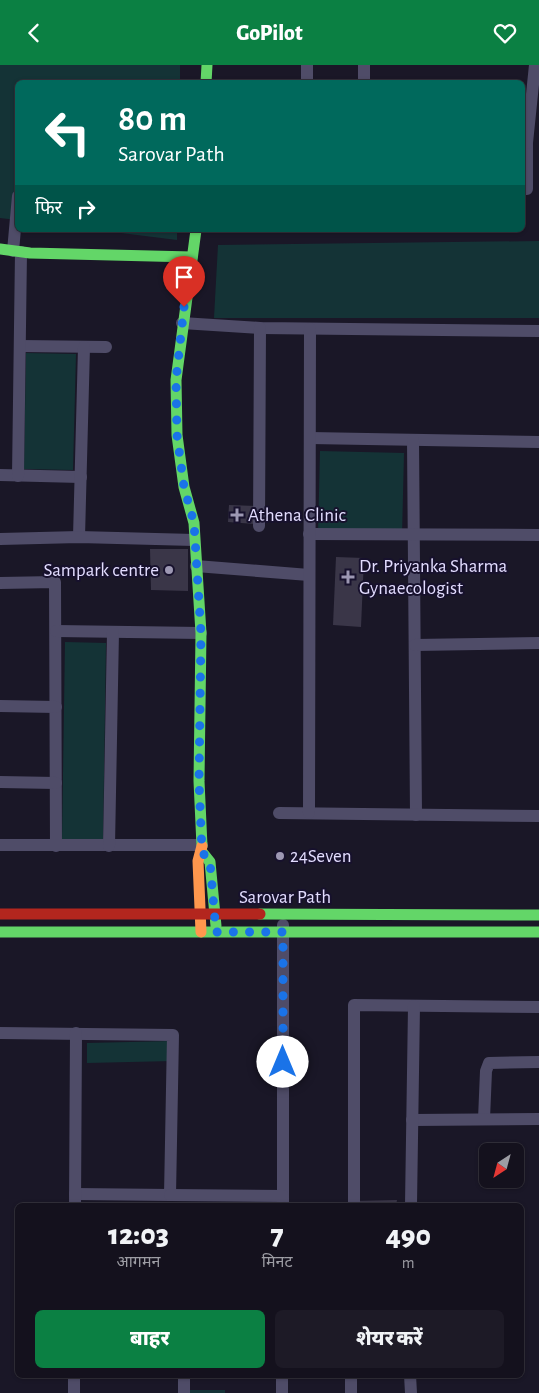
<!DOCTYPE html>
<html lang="hi">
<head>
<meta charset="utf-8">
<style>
	:root { --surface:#14111d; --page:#1d1a26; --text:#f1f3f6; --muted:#9d9da4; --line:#33313b; --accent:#0b8043 }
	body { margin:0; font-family:"Alegreya Sans","Noto Sans Devanagari",sans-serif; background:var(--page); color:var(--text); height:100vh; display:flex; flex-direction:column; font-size:19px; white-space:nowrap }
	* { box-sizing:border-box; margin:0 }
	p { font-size:16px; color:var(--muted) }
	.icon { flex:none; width:28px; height:28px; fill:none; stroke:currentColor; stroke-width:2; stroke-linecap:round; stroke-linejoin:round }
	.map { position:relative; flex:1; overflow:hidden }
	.panel { position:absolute; left:15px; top:1138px; width:509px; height:175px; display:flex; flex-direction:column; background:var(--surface); border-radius:8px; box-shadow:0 1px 4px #0004,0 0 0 1px var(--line) }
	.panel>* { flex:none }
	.hud { position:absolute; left:15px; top:15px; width:510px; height:152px; border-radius:8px; box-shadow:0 1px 4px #0004,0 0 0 1px var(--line); background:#00695c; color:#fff; overflow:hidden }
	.needle { width:32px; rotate:216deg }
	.fabs { position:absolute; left:479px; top:1078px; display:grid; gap:10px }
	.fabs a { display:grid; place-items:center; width:45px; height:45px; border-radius:8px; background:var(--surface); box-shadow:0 1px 4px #0004,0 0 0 1px var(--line); font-size:25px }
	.pin { position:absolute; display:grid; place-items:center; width:42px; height:42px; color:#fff; margin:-51px -21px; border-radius:50% 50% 50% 0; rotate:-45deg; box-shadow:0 0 5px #0007 }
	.pin .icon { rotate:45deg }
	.me { position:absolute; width:55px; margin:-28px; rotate:0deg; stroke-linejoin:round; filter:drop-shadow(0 0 4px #0008) }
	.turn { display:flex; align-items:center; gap:18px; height:105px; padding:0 20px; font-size:22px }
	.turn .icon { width:65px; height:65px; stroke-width:2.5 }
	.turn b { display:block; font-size:35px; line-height:42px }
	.then { display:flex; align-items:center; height:48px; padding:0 20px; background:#0003; gap:10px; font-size:19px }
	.eta { display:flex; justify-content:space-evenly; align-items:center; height:85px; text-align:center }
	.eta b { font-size:30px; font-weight:800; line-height:35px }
	.cta { display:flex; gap:10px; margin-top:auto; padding:10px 20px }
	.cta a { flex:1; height:58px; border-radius:8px; background:var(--accent); color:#fff; font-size:20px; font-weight:800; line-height:58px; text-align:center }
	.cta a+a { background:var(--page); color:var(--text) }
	header { display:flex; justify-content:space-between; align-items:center; height:65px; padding:0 20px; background:var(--accent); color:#fff; font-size:22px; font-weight:800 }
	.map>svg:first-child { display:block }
	.green { fill:#143336 }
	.building { fill:#3a3648 }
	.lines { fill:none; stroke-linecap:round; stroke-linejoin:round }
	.street { stroke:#4f4c68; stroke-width:12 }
	.fast { stroke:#63d668; stroke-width:11 }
	.slow { stroke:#ff974d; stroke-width:11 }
	.jam { stroke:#b3261e; stroke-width:11 }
	.route { stroke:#1a73e8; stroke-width:9; stroke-dasharray:0 16.2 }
	.poi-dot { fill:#9d98b3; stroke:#17112d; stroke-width:2 }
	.labels { text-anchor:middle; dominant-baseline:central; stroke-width:4; stroke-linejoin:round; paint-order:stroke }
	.poi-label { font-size:19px; fill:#e3ddff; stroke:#17112d; text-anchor:start }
	.street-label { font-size:19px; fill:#e3ddff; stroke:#17112d }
</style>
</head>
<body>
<header><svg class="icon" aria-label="back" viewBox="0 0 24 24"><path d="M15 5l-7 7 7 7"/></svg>GoPilot<svg class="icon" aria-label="heart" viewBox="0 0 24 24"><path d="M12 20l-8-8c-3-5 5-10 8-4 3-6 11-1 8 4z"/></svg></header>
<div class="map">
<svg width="539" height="1328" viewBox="0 0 539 1328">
	<rect width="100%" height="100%" fill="#1a1727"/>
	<g class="green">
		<polygon points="0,0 180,0 180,17 18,18 17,155 0,153"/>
		<polygon points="97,165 177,165 177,175"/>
		<polygon points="539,176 539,253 214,253 218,180"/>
		<polygon points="26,288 76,289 73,405 24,404"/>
		<polygon points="320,386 404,388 402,471 318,469"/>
		<polygon points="65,577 106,578 103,775 62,774"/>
		<polygon points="172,976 173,996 87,998 87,978"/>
		<rect x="189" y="1325" width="36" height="3"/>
	</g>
	<g class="building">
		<polygon points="229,440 256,441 255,459 228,457"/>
		<polygon points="150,484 188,484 188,526 151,525"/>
		<polygon points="336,492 364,493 361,562 333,560"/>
		<polygon points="397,1135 396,1140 354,1140 354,1136"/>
	</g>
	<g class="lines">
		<g class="street">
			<polyline points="364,0 364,18"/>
			<polyline points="307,18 307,0"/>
			<polyline points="522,78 527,78 527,124 522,124"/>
			<polyline points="527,78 535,0"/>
			<polyline points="13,186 18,131"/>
			<polyline points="182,258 260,263 539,266"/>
			<polyline points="20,281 106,282"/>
			<polyline points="310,373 539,377"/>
			<polyline points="413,375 416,750"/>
			<polyline points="0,410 81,412"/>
			<polyline points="18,411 21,187"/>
			<polyline points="259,461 260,263"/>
			<polyline points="309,469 539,470"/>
			<polyline points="79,472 84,282"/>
			<polyline points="0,474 79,472 194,475"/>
			<polyline points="196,501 309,510"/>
			<polyline points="0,518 55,517 56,781"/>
			<polyline points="56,566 201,568"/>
			<polyline points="415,580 539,578"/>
			<polyline points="0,641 56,642"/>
			<polyline points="0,717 56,718"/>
			<polyline points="279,748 539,751"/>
			<polyline points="309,748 310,264"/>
			<polyline points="0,780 202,780"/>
			<polyline points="109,781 113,567"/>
			<polyline points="283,860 283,1140"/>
			<polyline points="0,968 173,970 170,1130 75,1129"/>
			<polyline points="484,1054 486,1006 489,998 539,997"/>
			<polyline points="412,1055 539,1054"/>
			<polyline points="170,1130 283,1131"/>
			<polyline points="75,1140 76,968"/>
			<polyline points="354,1140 354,940 539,942"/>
			<polyline points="411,1140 414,941"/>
			<polyline points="410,1310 411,1328"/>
			<polyline points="74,1328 74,1310"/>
			<polyline points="184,1328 184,1310"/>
			<polyline points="282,1328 282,1310"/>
			<polyline points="351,1328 351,1310"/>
		</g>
		<g class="fast">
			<polyline points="206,18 207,0"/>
			<polyline points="196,165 176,315 177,370 184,422 194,458 201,568 199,716 202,781"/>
			<polyline points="0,184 30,188 192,192"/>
			<polyline points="202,787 210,797 216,861"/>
			<polyline points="260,849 539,850"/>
			<polyline points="0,867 539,867"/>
		</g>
		<polyline class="slow" points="201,867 198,796 202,781"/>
		<polyline class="jam" points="0,849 260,849"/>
	</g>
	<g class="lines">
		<polyline class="route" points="184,242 176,315 177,370 184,422 194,458 201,568 199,716 202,787 210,797 216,867 283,867 283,997"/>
	</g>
	<g class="poi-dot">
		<path d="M234.5 442.5h5v5h5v5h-5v5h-5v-5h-5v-5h5z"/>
		<circle cx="169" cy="505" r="5"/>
		<path d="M345.5 504.5h5v5h5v5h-5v5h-5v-5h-5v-5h5z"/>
		<circle cx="280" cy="791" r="5"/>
	</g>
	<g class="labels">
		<g class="poi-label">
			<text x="248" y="450">Athena Clinic</text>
			<text x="359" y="501">Dr. Priyanka Sharma<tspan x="359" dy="22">Gynaecologist</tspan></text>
			<text x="159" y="505" text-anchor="end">Sampark centre</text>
			<text x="290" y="791">24Seven</text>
		</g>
		<g class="street-label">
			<text x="285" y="832">Sarovar Path</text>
		</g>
	</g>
</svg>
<div class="fabs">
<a><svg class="needle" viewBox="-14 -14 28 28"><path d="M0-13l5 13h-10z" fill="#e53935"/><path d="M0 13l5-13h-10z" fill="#9d9da4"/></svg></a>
</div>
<div class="pin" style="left:184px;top:242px;background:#d93025"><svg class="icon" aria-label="arrive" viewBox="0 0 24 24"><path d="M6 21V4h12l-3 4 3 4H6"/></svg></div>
<svg class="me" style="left:283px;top:997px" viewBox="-20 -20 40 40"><circle r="19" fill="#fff"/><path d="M0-13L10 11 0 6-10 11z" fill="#1a73e8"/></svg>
<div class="hud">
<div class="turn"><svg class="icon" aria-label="left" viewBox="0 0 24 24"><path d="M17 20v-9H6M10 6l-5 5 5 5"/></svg><div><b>80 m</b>Sarovar Path</div></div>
<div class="then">फिर<svg class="icon" aria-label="right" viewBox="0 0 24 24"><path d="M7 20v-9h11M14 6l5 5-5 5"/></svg></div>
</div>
<section class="panel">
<div class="eta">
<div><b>12:03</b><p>आगमन</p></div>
<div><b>7</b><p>मिनट</p></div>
<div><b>490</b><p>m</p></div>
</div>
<div class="cta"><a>बाहर</a><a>शेयर करें</a></div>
</section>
</div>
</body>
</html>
